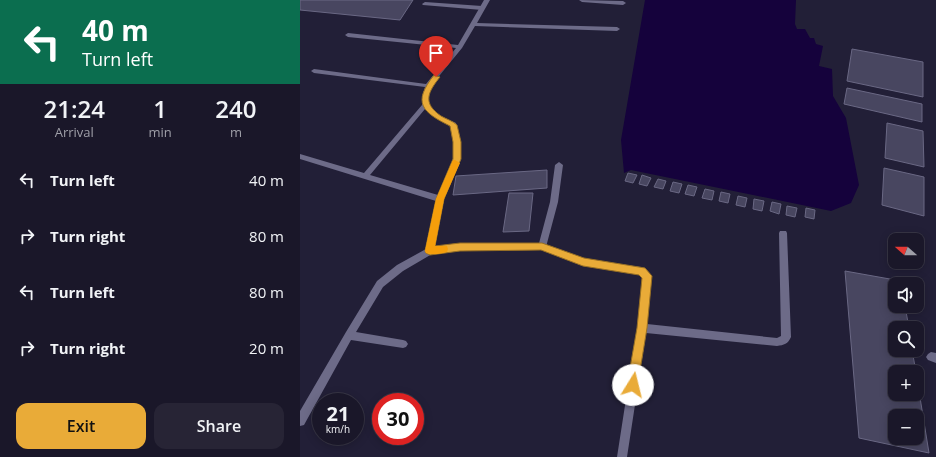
<!DOCTYPE html>
<html lang="en">
<head>
<meta charset="utf-8">
<style>
	:root { --surface:#1a1729; --page:#272435; --text:#f1f3f6; --muted:#9f9fa8; --line:#383646; --accent:#e9ab38 }
	body { margin:0; font-family:"Open Sans",sans-serif; background:var(--page); color:var(--text); height:100vh; display:flex; flex-direction:column; font-size:15px; white-space:nowrap }
	* { box-sizing:border-box; margin:0 }
	p { font-size:13px; color:var(--muted) }
	.icon { flex:none; width:22px; height:22px; fill:none; stroke:currentColor; stroke-width:2; stroke-linecap:round; stroke-linejoin:round }
	.map { position:relative; flex:1; overflow:hidden }
	.drawer { display:flex; flex-direction:column; background:var(--surface); width:300px }
	.drawer>* { flex:none }
	.top-card { background:#0b6e4f; color:#fff; overflow:hidden }
	.needle { width:26px; rotate:291deg }
	.buttons { position:absolute; left:588px; top:233px; display:grid; gap:8px }
	.buttons a { display:grid; place-items:center; width:36px; height:36px; border-radius:8px; background:var(--surface); box-shadow:0 2px 10px #0003,0 0 0 1px var(--line); font-size:20px }
	.speed { position:absolute; left:12px; top:393px; display:flex; gap:8px; font-size:20px; font-weight:700; text-align:center }
	.speed>* { display:grid; place-content:center; width:52px; height:52px; border-radius:50%; background:var(--surface); box-shadow:0 2px 10px #0003,0 0 0 1px var(--line); line-height:1 }
	.speed small { font-size:10px; font-weight:400 }
	.speed .limit { border:6px solid #d22; background:#fff; color:#111 }
	.pin { position:absolute; display:grid; place-items:center; width:34px; height:34px; color:#fff; margin:-41px -17px; border-radius:50% 50% 50% 0; rotate:-45deg; box-shadow:0 0 4px #0007 }
	.pin .icon { rotate:45deg }
	.me { position:absolute; width:44px; margin:-22px; rotate:9deg; stroke-linejoin:round; filter:drop-shadow(0 0 3px #0008) }
	.turn { display:flex; align-items:center; gap:14px; height:84px; padding:0 16px; font-size:18px }
	.turn .icon { width:52px; height:52px; stroke-width:2.5 }
	.turn b { display:block; font-size:28px; line-height:34px }
	.eta { display:flex; justify-content:space-evenly; align-items:center; height:68px; text-align:center }
	.eta b { font-size:24px; font-weight:600; line-height:28px }
	.button { display:flex; gap:8px; margin-top:auto; padding:8px 16px }
	.button a { flex:1; height:46px; border-radius:12px; background:var(--accent); color:#111; font-size:16px; font-weight:600; line-height:46px; text-align:center }
	.button a+a { background:var(--page); color:var(--text) }
	ul { padding:0; list-style:none }
	li { display:flex; align-items:center; gap:12px; height:56px; padding:0 16px }
	li div { flex:1 }
	li b { display:block; font-size:15px }
	li em { font-style:normal }
	main { display:flex; flex:1; min-height:0 }
	.map>svg:first-child { display:block }
	.water { fill:#15023c }
	.building { fill:#484660; stroke:#6a6884; fill-rule:evenodd }
	.lines { fill:none; stroke-linecap:round; stroke-linejoin:round }
	.lane { fill:#6d6b88; fill-rule:evenodd }
	.street { fill:#6d6b88; fill-rule:evenodd }
	.route { fill:#e9ab38; stroke:#976f24 }
	.slow { fill:#f59e0b }
</style>
</head>
<body>
<main>
<section class="drawer">
<div class="top-card">
<div class="turn"><svg class="icon" aria-label="left" viewBox="0 0 24 24"><path d="M17 20v-9H6M10 6l-5 5 5 5"/></svg><div><b>40 m</b>Turn left</div></div>
</div>
<div class="eta">
<div><b>21:24</b><p>Arrival</p></div>
<div><b>1</b><p>min</p></div>
<div><b>240</b><p>m</p></div>
</div>
<ul>
<li><svg class="icon" aria-label="left" viewBox="0 0 24 24"><path d="M17 20v-9H6M10 6l-5 5 5 5"/></svg><div><b>Turn left</b></div><em>40 m</em></li>
<li><svg class="icon" aria-label="right" viewBox="0 0 24 24"><path d="M7 20v-9h11M14 6l5 5-5 5"/></svg><div><b>Turn right</b></div><em>80 m</em></li>
<li><svg class="icon" aria-label="left" viewBox="0 0 24 24"><path d="M17 20v-9H6M10 6l-5 5 5 5"/></svg><div><b>Turn left</b></div><em>80 m</em></li>
<li><svg class="icon" aria-label="right" viewBox="0 0 24 24"><path d="M7 20v-9h11M14 6l5 5-5 5"/></svg><div><b>Turn right</b></div><em>20 m</em></li>
</ul>
<div class="button"><a>Exit</a><a>Share</a></div>
</section>
<div class="map">
<svg width="636" height="457" viewBox="0 0 636 457">
	<rect width="100%" height="100%" fill="#221f37"/>
	<polygon class="water" points="345,0 496,0 495,24 497,29 505,29 510,38 514,38 516,44 523,46 519,66 532,69 533,96 546,118 559,185 551,203 531,211 331,170 324,173 321,140"/>
	<g class="building">
		<polygon points="0,0 113,0 100,20 0,10"/>
		<polygon points="552,49 623,62 623,97 547,81"/>
		<polygon points="547,88 622,104 622,122 544,104"/>
		<polygon points="587,123 623,131 624,167 585,158"/>
		<polygon points="584,168 624,177 624,216 582,205"/>
		<polygon points="247,170 247,188 153,195 156,176"/>
		<polygon points="328,173 337,175 333,183 325,181"/>
		<polygon points="342,175 351,178 347,186 339,184"/>
		<polygon points="358,179 366,181 363,189 354,187"/>
		<polygon points="373,182 382,184 379,193 370,191"/>
		<polygon points="388,185 397,187 394,196 385,194"/>
		<polygon points="405,189 414,191 412,200 402,198"/>
		<polygon points="421,192 430,194 428,203 419,201"/>
		<polygon points="209,193 233,193 229,231 203,232"/>
		<polygon points="438,196 447,198 445,207 436,205"/>
		<polygon points="454,199 464,201 462,211 453,209"/>
		<polygon points="472,202 481,204 479,214 470,211"/>
		<polygon points="487,206 497,208 495,217 486,215"/>
		<polygon points="506,208 515,210 514,219 505,217"/>
		<path d="M545,271l56,10v3h-6v22h10l4,22h-14v22h17l4,22h-21v22h22v-15l12,74 -70,-15zM595,416h22v22h-22z"/>
	</g>
	<g class="lines">
		<g class="lane">
			<polygon points="125,2 182,6 185,8 182,10 123,5 122,4"/>
			<polygon points="259,162 263,165 258,202 246,247 245,249 239,249 238,247 250,202 255,165"/>
			<polygon points="631,352 636,353 636,363 628,360 626,357 628,354"/>
		</g>
		<g class="street">
			<path d="M184,0h6l-13,23 140,4 3,2 -3,2 -142,-5 -13,22 -31,38 -3,12v6l12,12 16,7 4,20 1,16 -17,40 -9,48 25,-3h82l41,15 58,8 3,1 7,9 -4,47 130,14 4,-2 -2,-103 1,-2h6l1,2 4,104c-3,7 -7,8 -14,9l-131,-13 -19,124h-10l20,-129 6,-50 -4,-4 -56,-8 -41,-16h-82l-28,4 -29,17 -20,16 -27,45 47,8 3,1 2,3 -2,3 -3,1 -52,-8 -47,85 -4,1v-15l46,-79 31,-51 20,-16 29,-16 10,-48 -136,-42v-5l64,19 58,-68v-7l3,-11 -111,-14 -3,-2 3,-2 112,15 30,-36 -108,-11 -3,-2 3,-2 110,12zM125,109l11,9 15,8 3,17 -1,16 -15,36 -68,-20z"/>
			<polygon points="279,0 323,1 326,3 323,5 282,2"/>
		</g>
	</g>
	<path class="route" d="M134,75l6,2c-12,15 -18,26 1,39 5,3 12,5 16,9l4,17v17l-17,40 -9,47 25,-3h82l42,15 61,10 7,8 -5,52 -10,61 -4,2 -4,-2 -2,-4 10,-57 5,-50 -3,-3 -56,-9 -42,-16 -81,1 -30,4 -4,-2 -1,-2 11,-52 17,-40v-17l-3,-16c-28,-14 -38,-23 -16,-51z"/>
	<path class="slow" d="M153,160h2l5,3 -16,36 -9,47h12l1,3 -1,3c-6,2 -15,3 -21,1l-1,-2 11,-52z"/>
</svg>
<div class="buttons">
<a><svg class="needle" viewBox="-14 -14 28 28"><path d="M0-13l5 13h-10z" fill="#e53935"/><path d="M0 13l5-13h-10z" fill="#9f9fa8"/></svg></a>
<a><svg class="icon" aria-label="sound" viewBox="0 0 24 24"><path d="M4 9h4l5-4v14l-5-4H4zM17 9q2 3 0 6"/></svg></a>
<a><svg class="icon" aria-label="search" viewBox="0 0 24 24"><circle cx="10" cy="10" r="6"/><path d="M15 15l6 6"/></svg></a>
<a>+</a>
<a>−</a>
</div>
<div class="speed"><div>21<small>km/h</small></div><div class="limit">30</div></div>
<div class="pin" style="left:136px;top:77px;background:#d93025"><svg class="icon" aria-label="arrive" viewBox="0 0 24 24"><path d="M6 21V4h12l-3 4 3 4H6"/></svg></div>
<svg class="me" style="left:333px;top:385px" viewBox="-20 -20 40 40"><circle r="19" fill="#fff"/><path d="M0-13L10 11 0 6-10 11z" fill="#e9ab38"/></svg>
</div>
</main>
</body>
</html>
